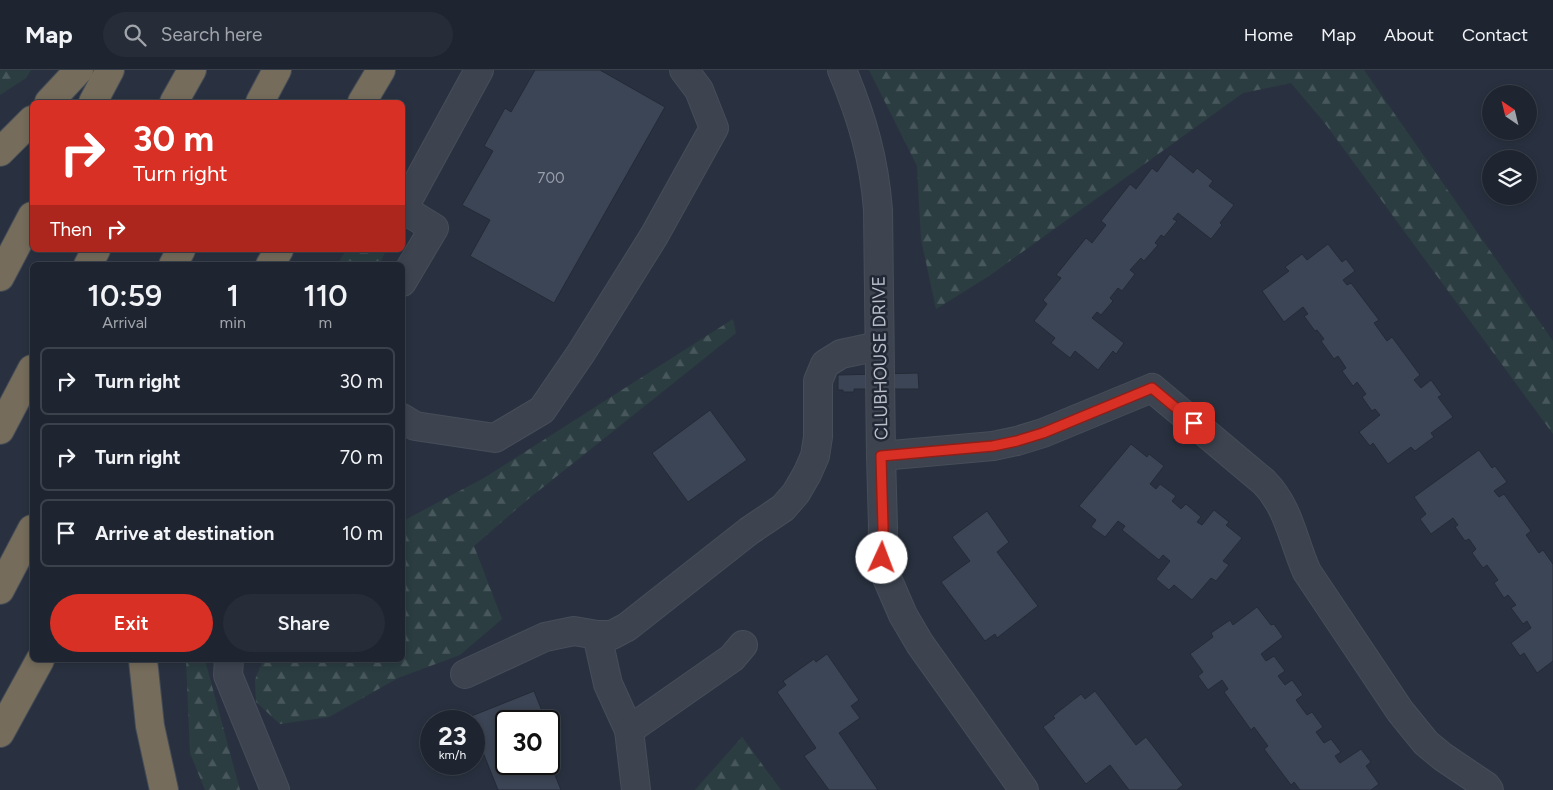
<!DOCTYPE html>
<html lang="en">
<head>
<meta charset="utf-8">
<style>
	:root { --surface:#1f2530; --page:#272d38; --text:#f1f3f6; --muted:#a1a5ab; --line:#3c424c; --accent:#d93025 }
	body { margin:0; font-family:Figtree,sans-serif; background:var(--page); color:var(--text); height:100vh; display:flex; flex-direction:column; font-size:19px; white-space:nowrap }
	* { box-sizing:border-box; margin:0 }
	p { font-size:16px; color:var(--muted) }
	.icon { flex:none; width:28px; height:28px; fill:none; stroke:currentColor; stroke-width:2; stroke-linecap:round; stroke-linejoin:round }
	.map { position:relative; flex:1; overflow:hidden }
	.panel { position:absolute; left:30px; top:192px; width:375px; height:400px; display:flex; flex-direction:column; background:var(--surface); border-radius:8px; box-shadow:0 2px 8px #0003,0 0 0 1px var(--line) }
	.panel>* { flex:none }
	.top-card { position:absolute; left:30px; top:30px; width:375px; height:152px; border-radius:8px; box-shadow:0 2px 8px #0003,0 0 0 1px var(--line); background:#d93025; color:#fff; overflow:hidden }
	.needle { width:32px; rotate:325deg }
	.controls { position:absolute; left:1482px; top:15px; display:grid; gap:10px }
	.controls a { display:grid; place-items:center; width:55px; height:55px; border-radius:50%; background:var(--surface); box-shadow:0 2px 8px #0003,0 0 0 1px var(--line); font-size:25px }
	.speed { position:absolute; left:420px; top:640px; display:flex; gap:10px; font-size:25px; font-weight:700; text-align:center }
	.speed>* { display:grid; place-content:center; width:65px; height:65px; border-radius:50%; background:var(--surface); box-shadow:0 2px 8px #0003,0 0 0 1px var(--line); line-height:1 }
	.speed small { font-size:12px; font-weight:400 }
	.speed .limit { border:2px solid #111; border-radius:8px; background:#fff; color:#111 }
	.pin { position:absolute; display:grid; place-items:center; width:42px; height:42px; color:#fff; margin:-21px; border-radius:10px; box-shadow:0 2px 8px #0006 }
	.me { position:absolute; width:55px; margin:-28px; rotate:2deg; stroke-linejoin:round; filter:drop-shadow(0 0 4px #0008) }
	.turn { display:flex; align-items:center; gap:18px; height:105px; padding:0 20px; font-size:22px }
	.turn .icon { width:65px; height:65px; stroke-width:2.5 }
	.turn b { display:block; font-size:35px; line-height:42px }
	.then { display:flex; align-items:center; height:48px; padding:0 20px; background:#0003; gap:10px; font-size:19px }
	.eta { display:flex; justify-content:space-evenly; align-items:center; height:85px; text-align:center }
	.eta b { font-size:30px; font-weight:600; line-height:35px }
	.button { display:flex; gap:10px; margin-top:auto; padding:10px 20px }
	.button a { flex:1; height:58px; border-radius:30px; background:var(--accent); color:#fff; font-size:20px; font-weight:600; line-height:58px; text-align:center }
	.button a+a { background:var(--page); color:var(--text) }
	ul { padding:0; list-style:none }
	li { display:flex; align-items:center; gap:15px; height:68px; margin:0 10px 8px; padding:0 10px; border:2px solid var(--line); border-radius:8px }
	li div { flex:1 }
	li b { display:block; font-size:19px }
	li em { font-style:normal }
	header { display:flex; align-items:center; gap:30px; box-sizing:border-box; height:70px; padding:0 25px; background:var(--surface); border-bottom:1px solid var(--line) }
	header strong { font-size:24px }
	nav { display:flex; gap:28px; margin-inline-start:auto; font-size:18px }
	.search { width:350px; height:45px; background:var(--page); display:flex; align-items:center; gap:12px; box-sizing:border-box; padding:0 18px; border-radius:28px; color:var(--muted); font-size:19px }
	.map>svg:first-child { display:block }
	.forest { fill:url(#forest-firs) }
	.building { fill:#3c4555; stroke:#242b37 }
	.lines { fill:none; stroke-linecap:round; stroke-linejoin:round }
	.minor-casing { stroke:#474d59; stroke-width:30 }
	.highway-casing { stroke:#454c57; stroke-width:30 }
	.minor { stroke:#3d4450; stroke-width:28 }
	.highway { stroke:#756c5b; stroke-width:28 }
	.route-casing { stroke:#8d1f18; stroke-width:12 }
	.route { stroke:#d93025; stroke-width:9 }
	.labels { text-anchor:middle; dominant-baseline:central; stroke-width:5; stroke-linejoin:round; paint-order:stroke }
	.number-label { font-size:15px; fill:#989eab }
	.street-label { font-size:18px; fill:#babfca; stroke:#222835 }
</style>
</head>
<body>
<header>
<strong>Map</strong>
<div class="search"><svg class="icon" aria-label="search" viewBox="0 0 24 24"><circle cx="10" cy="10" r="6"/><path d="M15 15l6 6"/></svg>Search here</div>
<nav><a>Home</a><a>Map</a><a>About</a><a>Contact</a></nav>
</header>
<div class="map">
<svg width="1553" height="720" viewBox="0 0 1553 720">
	<defs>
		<pattern id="forest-firs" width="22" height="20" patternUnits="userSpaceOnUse" patternTransform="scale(1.25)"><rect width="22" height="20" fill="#2b3d41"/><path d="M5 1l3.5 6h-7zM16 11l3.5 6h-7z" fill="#48575b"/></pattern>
	</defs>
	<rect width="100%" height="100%" fill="#293140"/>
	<g class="forest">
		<polygon points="0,0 31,0 26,8 0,25"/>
		<polygon points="869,0 1364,0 1553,271 1553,364 1324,52 1291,13 1243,23 989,206 936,239 921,169 917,96"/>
		<polygon points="346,180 386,180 379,195 337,195"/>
		<polygon points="733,249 736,263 527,430 474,476 502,549 460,585 398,608 329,647 280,654 256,632 255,610 263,590 402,590 403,451 484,408"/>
		<polygon points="186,590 205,590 240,720 205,720 190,683"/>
		<polygon points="742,667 781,720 695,720"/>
	</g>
	<g class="building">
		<polygon points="535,0 600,0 665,37 554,233 470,186 490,150 462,135 493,81 484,76 505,38 511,42"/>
		<polygon points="1170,84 1193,103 1197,98 1213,111 1209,116 1234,135 1220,153 1222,155 1211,169 1178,143 1173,149 1177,151 1164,167 1161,165 1155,173 1158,175 1144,191 1141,188 1130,200 1135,204 1122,221 1118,218 1110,228 1113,231 1101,245 1097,242 1092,248 1124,273 1116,284 1113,281 1098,300 1075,281 1070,288 1051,273 1055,268 1034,251 1047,234 1043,230 1061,208 1056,205 1086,168 1092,173 1106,155 1101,151 1130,114 1136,119 1152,98 1157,102"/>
		<polygon points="1328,174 1342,192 1346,189 1355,201 1343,210 1347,215 1351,213 1379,250 1374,253 1387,271 1392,267 1420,305 1414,310 1421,318 1431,310 1442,325 1438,327 1453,347 1431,363 1434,367 1415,381 1411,377 1388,394 1373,373 1370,376 1359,362 1380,345 1375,339 1372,341 1362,327 1366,324 1357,312 1353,316 1342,301 1346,298 1338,286 1334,289 1321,271 1324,269 1317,260 1315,261 1304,246 1308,244 1303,237 1284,252 1262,221 1289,201 1285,197 1302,184 1307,190"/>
		<polygon points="918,303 919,319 854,319 854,322 843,322 843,320 838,320 838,305"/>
		<polygon points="710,340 747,390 688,432 652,383"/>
		<polygon points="1131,374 1147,387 1149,384 1164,396 1150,414 1156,419 1160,414 1176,426 1172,431 1181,439 1186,434 1201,447 1197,452 1202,455 1214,440 1229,452 1226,455 1242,468 1223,491 1229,495 1216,511 1211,508 1192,530 1174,515 1169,520 1156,509 1170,491 1163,485 1159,490 1122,460 1125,456 1118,451 1105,467 1091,457 1096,450 1079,436"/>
		<polygon points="1479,380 1492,398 1495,396 1507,412 1494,421 1499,427 1504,424 1531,461 1526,465 1539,483 1543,480 1553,494 1553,591 1537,603 1524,583 1520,586 1511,573 1531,558 1527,551 1523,554 1511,538 1516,535 1508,525 1504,528 1494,513 1498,510 1487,495 1483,498 1472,483 1476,479 1469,469 1465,471 1455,457 1458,455 1453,448 1431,464 1420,449 1426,444 1414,427"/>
		<polygon points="987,441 1009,472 997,482 1038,536 997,568 995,564 985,571 941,512 970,491 952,467"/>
		<polygon points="1257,537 1271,555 1274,554 1283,567 1261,584 1266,591 1274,586 1285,601 1278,606 1285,615 1292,610 1303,625 1296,630 1307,645 1312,642 1323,657 1316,662 1324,673 1331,669 1341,682 1335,686 1340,693 1361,679 1371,692 1366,696 1379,714 1371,720 1300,720 1294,712 1291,715 1264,679 1268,676 1254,657 1251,660 1224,622 1228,619 1222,610 1208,620 1198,606 1203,602 1190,584 1213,567 1211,563 1230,550 1233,555"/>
		<polygon points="827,584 859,630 851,636 860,648 839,663 878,720 829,720 804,686 816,678 777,622 786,615 783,611 814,589 816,592"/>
		<polygon points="534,621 546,651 506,651 506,694 549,694 549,690 561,720 498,720 474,660 474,651 470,651 469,647"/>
		<polygon points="1095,621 1136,675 1146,667 1183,715 1177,720 1129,720 1110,695 1086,714 1043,657 1055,648 1053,646 1081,624 1085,629"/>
		<polygon points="549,657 558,679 549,683"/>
	</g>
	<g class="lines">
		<g class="minor-casing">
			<g id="minor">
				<path d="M842,0c20,48 32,88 36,140l3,246 2,71 -1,31 5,20 16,37 17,29 104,146"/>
				<polyline points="402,212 434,158 403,139 479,0"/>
				<polyline points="402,348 415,356 495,368 542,340 581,283 654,166 714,58 699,20 684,0"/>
				<path d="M881,386l112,-10 24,-5 26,-8 109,-45 112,94c25,25 29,59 43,90l93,139 26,32 17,14 43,29 3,4"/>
				<polyline points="597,565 608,614 629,660 636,720"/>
				<polyline points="229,590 228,605 275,720"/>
				<polyline points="465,604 545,567 574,561 597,565 612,565 627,557 749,461 783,438 796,423 807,404 815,386 818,367 818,311 825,294 841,284 879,276"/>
				<polyline points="629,660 732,588 743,575"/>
			</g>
		</g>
		<g class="highway-casing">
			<g id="highway">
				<polyline points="49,32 79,0"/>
				<polyline points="93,32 110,0"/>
				<polyline points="174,32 192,0"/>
				<polyline points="260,32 277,0"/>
				<polyline points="362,32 381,0"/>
				<polyline points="0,82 32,50"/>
				<polyline points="88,195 96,180"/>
				<polyline points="173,195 181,180"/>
				<polyline points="270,195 279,180"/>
				<polyline points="0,207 32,146"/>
				<polyline points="0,360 32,299"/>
				<polyline points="0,520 32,459"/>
				<polyline points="143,590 150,656 164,720"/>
				<polyline points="0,663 40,590"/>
			</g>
		</g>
		<use href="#minor" class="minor"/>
		<use href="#highway" class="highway"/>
	</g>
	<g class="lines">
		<g class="route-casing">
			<polyline id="route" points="882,488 883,457 881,386 993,376 1017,371 1043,363 1152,318 1194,353"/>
		</g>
		<use href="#route" class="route"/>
	</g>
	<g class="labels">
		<g class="number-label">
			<text x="551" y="108">700</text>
		</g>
		<g class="street-label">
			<text transform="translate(880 288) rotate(-91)">CLUBHOUSE DRIVE</text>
		</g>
	</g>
</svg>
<div class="controls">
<a><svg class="needle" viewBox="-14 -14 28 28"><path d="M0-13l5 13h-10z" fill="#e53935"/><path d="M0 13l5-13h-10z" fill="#a1a5ab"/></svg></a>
<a><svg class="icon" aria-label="layers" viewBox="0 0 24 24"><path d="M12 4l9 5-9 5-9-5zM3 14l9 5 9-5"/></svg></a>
</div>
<div class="speed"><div>23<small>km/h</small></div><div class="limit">30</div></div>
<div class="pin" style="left:1194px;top:353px;background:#d93025"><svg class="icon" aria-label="arrive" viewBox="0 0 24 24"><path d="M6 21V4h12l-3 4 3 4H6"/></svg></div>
<svg class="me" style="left:882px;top:488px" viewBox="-20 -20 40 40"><circle r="19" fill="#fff"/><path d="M0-13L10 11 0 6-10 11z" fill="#d93025"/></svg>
<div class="top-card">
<div class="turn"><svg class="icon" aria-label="right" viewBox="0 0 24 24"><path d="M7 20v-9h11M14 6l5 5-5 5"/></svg><div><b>30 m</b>Turn right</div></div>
<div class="then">Then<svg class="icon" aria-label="right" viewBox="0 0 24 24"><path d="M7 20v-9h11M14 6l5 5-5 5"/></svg></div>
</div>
<section class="panel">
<div class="eta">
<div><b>10:59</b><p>Arrival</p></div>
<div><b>1</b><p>min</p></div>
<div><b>110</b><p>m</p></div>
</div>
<ul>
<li><svg class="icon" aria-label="right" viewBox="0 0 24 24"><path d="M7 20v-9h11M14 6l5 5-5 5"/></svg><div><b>Turn right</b></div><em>30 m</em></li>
<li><svg class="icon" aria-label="right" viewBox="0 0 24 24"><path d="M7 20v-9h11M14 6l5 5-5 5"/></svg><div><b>Turn right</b></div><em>70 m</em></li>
<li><svg class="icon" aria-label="arrive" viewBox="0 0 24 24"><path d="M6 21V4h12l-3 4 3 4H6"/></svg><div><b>Arrive at destination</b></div><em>10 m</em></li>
</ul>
<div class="button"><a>Exit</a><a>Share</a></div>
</section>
</div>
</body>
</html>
